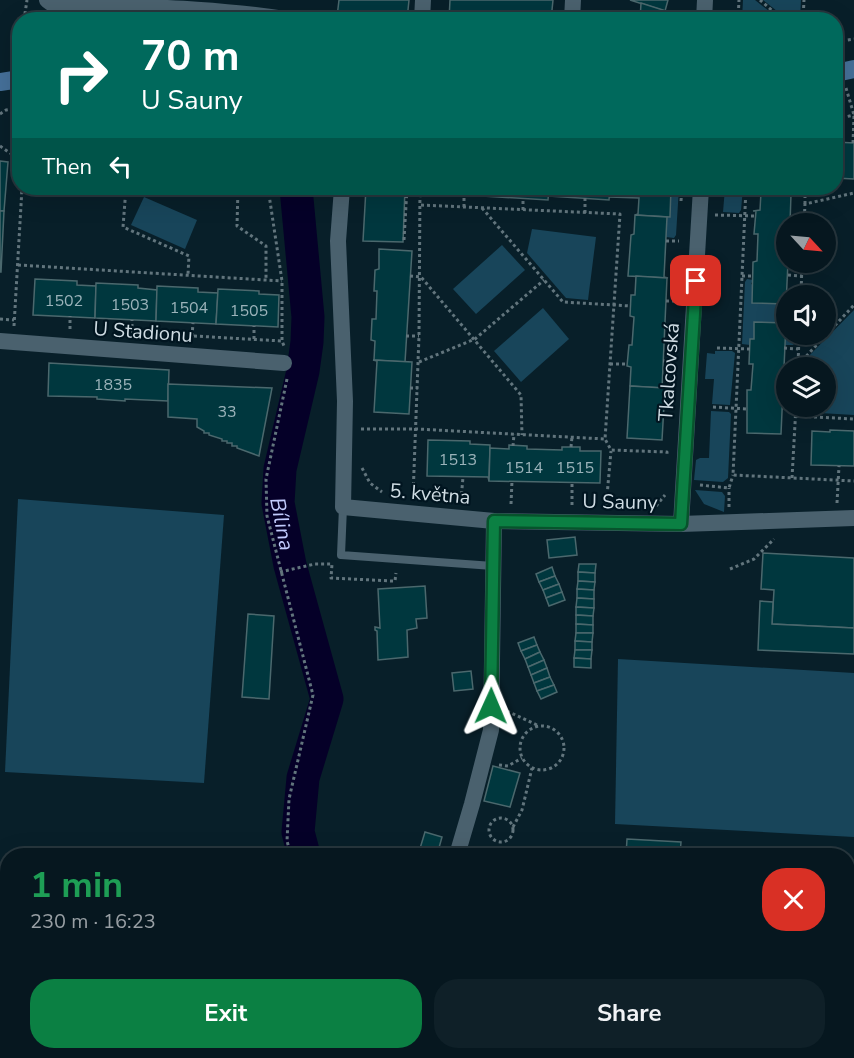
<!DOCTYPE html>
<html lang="en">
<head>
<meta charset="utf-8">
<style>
	:root { --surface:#06171f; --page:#0f2028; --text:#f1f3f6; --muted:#989fa4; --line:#27363d; --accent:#0b8043 }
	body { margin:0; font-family:"Nunito Sans",sans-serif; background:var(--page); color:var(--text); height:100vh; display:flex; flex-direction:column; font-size:22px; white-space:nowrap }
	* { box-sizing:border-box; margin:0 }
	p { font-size:20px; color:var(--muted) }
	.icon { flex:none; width:33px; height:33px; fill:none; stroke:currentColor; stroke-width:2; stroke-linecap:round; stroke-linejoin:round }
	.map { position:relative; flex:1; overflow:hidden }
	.panel { position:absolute; left:0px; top:848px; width:855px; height:212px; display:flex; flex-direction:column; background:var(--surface); border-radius:24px 24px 0 0; box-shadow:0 6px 24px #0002,0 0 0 2px var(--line) }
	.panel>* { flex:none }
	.hud { position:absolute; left:12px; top:12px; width:831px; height:183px; border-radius:24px; box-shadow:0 6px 24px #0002,0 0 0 2px var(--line); background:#00695c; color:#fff; overflow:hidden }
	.needle { width:39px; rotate:116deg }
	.controls { position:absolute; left:776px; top:213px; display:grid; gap:12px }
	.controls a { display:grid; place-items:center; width:60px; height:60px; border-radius:50%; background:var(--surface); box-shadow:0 6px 24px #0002,0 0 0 2px var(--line); font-size:30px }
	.pin { position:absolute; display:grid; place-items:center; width:51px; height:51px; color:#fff; margin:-26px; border-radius:12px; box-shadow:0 3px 9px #0006 }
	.me { position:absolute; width:66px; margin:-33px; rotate:1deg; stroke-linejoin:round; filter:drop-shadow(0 0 4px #0008) }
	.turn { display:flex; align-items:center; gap:21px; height:126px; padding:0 30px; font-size:27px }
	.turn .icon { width:78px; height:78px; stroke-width:2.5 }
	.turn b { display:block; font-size:42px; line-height:51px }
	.then { display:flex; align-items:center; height:57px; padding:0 30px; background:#0003; gap:12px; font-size:22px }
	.round { display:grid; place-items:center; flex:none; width:63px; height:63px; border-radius:24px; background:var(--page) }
	.headline { display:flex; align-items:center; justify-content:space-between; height:102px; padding:0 30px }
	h1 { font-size:36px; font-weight:700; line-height:45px; color:#1e9e55 }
	.cta { display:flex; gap:12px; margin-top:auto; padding:12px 30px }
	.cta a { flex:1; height:69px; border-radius:24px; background:var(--accent); color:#fff; font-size:24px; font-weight:700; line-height:69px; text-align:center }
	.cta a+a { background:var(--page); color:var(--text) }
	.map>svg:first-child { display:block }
	.built { fill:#0b2a38 }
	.green { fill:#18455a }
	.water { fill:#050028 }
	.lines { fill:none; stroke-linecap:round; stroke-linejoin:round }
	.river { stroke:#050028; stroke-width:33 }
	.building { fill:#00373e; stroke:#4b686d; stroke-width:1.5 }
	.path { stroke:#62757d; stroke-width:3; stroke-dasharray:3 3; stroke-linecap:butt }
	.lane { stroke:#4a616e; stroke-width:8 }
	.street { stroke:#4a616e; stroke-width:16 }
	.secondary { stroke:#457099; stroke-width:18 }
	.route-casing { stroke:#07532c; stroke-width:15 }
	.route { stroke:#0b8043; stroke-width:10 }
	.labels { text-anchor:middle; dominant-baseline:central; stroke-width:4.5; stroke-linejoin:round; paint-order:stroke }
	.number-label { font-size:16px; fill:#9bb3ba }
	.street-label { font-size:20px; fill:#cfdce3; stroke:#011520 }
	.water-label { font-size:21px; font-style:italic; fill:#c2cbfd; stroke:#011520 }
</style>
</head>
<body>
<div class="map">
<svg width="854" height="1058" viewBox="0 0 854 1058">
	<rect width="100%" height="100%" fill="#081f29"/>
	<polygon class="built" points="0,888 8,888 8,1052 299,1052 299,1058 0,1058"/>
	<g class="green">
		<polygon points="743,0 755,0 779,19 742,19"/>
		<polygon points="763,0 801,0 800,19 787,19"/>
		<polygon points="671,188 679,188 676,235 674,238 666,237 667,217 670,217"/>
		<polygon points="725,188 743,188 741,210 739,213 723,212"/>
		<polygon points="144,197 197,220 185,249 131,225"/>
		<polygon points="532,229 596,237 588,300 566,298 527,253"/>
		<polygon points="502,245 525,270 476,314 453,289"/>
		<polygon points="747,279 753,280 751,284 754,285 753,303 786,304 786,334 796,335 795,343 793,345 785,345 785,323 754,322 754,339 750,339 750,345 742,344 745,282"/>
		<polygon points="543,308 569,339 521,382 494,351"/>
		<polygon points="854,310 854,415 803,412 799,407 825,406 825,368 800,367 800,365"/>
		<polygon points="715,351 732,351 735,353 730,405 712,404 714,379 705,379 707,353 715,354"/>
		<polygon points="711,411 729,412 731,414 728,478 723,482 694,480 696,460 700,458 709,458"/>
		<polygon points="695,490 722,492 725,496 724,512 704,504"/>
		<polygon points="18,499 224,515 204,783 5,772"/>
		<polygon points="618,659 854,673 854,837 615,824"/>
	</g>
	<polygon class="water" points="333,1052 422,1052 424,1058 333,1058"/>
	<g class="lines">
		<g class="river">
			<path id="s1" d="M296,188l12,129 -1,25 -4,29 -23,98 -2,34 12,62 37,134 -24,79 -5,54 6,23"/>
			<polyline points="440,1052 442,1058"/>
		</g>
	</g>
	<g class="building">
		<polygon points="339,0 409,0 407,20 322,20 323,16 337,17"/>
		<polygon points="450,0 553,0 551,20 449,20"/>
		<polygon points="630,0 668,0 665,11"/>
		<polygon points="641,3 663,10 661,20 640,20"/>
		<polygon points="836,142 854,143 854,179 836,178"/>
		<polygon points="0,161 8,162 4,211 0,211"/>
		<polygon points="366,188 405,188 403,242 363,241"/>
		<polygon points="436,188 549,188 548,200 435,193"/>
		<polygon points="549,188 610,188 609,200 549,196"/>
		<polygon points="610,188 671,188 670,217 635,215 638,214 639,198 610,197"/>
		<polygon points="755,188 786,188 786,193 755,192"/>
		<polygon points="761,192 791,194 790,224 786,224 786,262 788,262 786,304 752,303 753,262 757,261 758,234 754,234 756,211 753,211 760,210"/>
		<polygon points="0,211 4,211 1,272 0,272"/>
		<polygon points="635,215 667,217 664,277 668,278 628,276 631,235 634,234"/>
		<polygon points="379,249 412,251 405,362 374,360 375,341 371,340 372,319 376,319 377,291 374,291 375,270 379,269"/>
		<polygon points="636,276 667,278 662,388 630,386 631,367 627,366 629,345 632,345 634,317 630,316 631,295 635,295"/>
		<polygon points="35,279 77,281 77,285 96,286 95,318 33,315"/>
		<polygon points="96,283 138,285 138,288 157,290 156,321 95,318"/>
		<polygon points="157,286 198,288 198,292 218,293 216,324 156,321"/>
		<polygon points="218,289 259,291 259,294 279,295 278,327 216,324"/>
		<polygon points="754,322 786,323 781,434 747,433 747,390 751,390 753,364 749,364 750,339 754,339"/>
		<polygon points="373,360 412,362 409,414 374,412 377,361"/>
		<polygon points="49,363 169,370 168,401 125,399 125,401 97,399 97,397 48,396"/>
		<polygon points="168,384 272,388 259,456 237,448 237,446 232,446 232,443 227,443 227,441 222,441 222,439 209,435 209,433 204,433 204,431 197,427 197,419 168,417"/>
		<polygon points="630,386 665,388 662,440 627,438"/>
		<polygon points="830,430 854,431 854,466 811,465 812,431 830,432"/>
		<polygon points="428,440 470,441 470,444 490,445 489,481 488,477 427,476"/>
		<polygon points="509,445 527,446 527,449 562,450 562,447 580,447 580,451 601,451 600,483 489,481 490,448 509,449"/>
		<polygon points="575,537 577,555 549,558 547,540"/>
		<polygon points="763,553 854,558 854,628 772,624 774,590 761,589"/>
		<polygon points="579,564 596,564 595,573 578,572"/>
		<polygon points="552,567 555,576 539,582 536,574"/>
		<polygon points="578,572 595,573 595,582 578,581"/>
		<polygon points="555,576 559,584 543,590 539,582"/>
		<polygon points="578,581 595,582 594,590 577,589"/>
		<polygon points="559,584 562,592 546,598 543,590"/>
		<polygon points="425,586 427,618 416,619 417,628 407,630 408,657 378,660 377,631 375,630 375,627 380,628 378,589"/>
		<polygon points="577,589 594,590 594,599 577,598"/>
		<polygon points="562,592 565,600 549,606 546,598"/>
		<polygon points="577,598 594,599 594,608 576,607"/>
		<polygon points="760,601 773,602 772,624 854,628 854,654 758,650"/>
		<polygon points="576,607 594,608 593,616 576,615"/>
		<polygon points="248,614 274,616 269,699 242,697"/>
		<polygon points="576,615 593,616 593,625 576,624"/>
		<polygon points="576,624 593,625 593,633 576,633"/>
		<polygon points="576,633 593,633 592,642 575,641"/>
		<polygon points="534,637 537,645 521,651 518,643"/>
		<polygon points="575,641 592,642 592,650 575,650"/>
		<polygon points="537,645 540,652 525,659 521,651"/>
		<polygon points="575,650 592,650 591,659 574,658"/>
		<polygon points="540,652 544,660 528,667 525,659"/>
		<polygon points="574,658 591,659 591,668 574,667"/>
		<polygon points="544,660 547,668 531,675 528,667"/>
		<polygon points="547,668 550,677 534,683 531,675"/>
		<polygon points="471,671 473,689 454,691 452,673"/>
		<polygon points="550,677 554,685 537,691 534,683"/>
		<polygon points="554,685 557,692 541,699 537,691"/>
		<polygon points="493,766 520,773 510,807 484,801"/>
		<polygon points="425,832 442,837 437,855 418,855"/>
		<polygon points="627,839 681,842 680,855 626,855"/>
		<polygon points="0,951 8,951 8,1052 41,1052 41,1058 0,1058"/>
		<rect x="41" y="1052" width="56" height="6"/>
		<polygon points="182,1052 254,1052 253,1058 182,1058"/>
	</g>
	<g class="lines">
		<g class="path">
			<polyline points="760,0 783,20"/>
			<polyline points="24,20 27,0"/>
			<polyline points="738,20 739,0"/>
			<polyline points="803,20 804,0"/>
			<polyline points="20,42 20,48"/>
			<polyline points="836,42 854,39"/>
			<polyline points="846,88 854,115"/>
			<polyline points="0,114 6,110 20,108"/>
			<polyline points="836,119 854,115"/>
			<polyline points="853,143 854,116"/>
			<polyline points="0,146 20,160"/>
			<polyline points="126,188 123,227 189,256 188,274"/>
			<polyline points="238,188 237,226 266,246 266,280"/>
			<polyline points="268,188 282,281 282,341 284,346"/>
			<polyline points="746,188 733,475 854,481"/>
			<polyline points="681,201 682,188"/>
			<polyline points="805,204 805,188"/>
			<polyline points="421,205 620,214 605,439 611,450 667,452 667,454"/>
			<polyline points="464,207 464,194"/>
			<polyline points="482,208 563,302 631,306"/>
			<polyline points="523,210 523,198"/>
			<polyline points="585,213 585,198"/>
			<polyline points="715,215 756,216"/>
			<polyline points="790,219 804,220"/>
			<polyline points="804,224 805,204 854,193"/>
			<polyline points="404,240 407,188"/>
			<polyline points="666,241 679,241"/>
			<polyline points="18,265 282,281"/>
			<polyline points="788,275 802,276"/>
			<polyline points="410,276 421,277 521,395 522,435"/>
			<polyline points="742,276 753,276"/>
			<polyline points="801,296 802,262"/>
			<polyline points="666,301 675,301"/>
			<polyline points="0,319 14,320"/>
			<polyline points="14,326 22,188"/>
			<polyline points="70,329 70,316"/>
			<polyline points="132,333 132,320"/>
			<polyline points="176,335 282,341"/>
			<polyline points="192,336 193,323"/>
			<polyline points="406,336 419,336"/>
			<polyline points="254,339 254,326"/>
			<polyline points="717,348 750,349"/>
			<polyline points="784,348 798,349"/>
			<polyline points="663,361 672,361"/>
			<polyline points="419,362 475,339 544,280"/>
			<polyline points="610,364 628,364"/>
			<polyline points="798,365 854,305"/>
			<polyline points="798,368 799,334"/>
			<polyline points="287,379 266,479 267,516 313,695 289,799 287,841 291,855"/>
			<polyline points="410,388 418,388"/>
			<polyline points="713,407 747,409"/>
			<polyline points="782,407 796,407"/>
			<polyline points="796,416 854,419"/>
			<polyline points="361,429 417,429 605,439"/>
			<polyline points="513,446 514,434"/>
			<polyline points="571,447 572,437"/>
			<polyline points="362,468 370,483 382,492"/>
			<polyline points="792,478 796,406"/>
			<polyline points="700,485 729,488 733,475"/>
			<polyline points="413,497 419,336 420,188"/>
			<polyline points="461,500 463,477"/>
			<polyline points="837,503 839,466"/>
			<polyline points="511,504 512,481"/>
			<polyline points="572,505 572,483"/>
			<polyline points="656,506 665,495"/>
			<polyline points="606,507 611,451"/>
			<polyline points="729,507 729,488"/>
			<polyline points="730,569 754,559 774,539"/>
			<polyline points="280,572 315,564 332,564 331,578 392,581 395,581 396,573"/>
			<polyline points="507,711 539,726"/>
			<circle cx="542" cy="748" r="22"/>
			<polyline points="499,765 508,766 522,758"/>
			<circle cx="501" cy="830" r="12"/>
			<polyline points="513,827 522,810 532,768"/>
			<polyline points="0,880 8,880"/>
		</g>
		<g class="lane">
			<polyline points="343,507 341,555 493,566"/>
			<polyline points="159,1058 160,1052"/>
			<polyline points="291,1058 292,1052"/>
		</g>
		<g class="street">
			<path d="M47,0l4,3 17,1c75,3 149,4 223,16"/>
			<polyline points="422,20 423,0"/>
			<polyline points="572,20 573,0"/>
			<polyline points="704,20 705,0"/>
			<polyline points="342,188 338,241 345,401 343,507 494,521 681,524 854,518"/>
			<polyline points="0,341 284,363"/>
			<polyline points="681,524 701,188"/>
			<polyline points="457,855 472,804 491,730 494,521"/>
			<polyline points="464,1052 466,1058"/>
		</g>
		<g class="secondary">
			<polyline points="836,73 854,69"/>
			<polyline points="0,82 20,79"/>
		</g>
	</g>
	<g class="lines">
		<g class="route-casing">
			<polyline id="route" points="491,706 494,521 681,524 696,281"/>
		</g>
		<use href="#route" class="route"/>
	</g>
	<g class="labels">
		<g class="number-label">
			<text x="64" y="301">1502</text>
			<text x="130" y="305">1503</text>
			<text x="189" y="308">1504</text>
			<text x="249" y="311">1505</text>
			<text x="113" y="385">1835</text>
			<text x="227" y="412">33</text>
			<text x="458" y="460">1513</text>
			<text x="524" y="468">1514</text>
			<text x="575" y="468">1515</text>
		</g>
		<g class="street-label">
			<text transform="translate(143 332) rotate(4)">U Stadionu</text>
			<text transform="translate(669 372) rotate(-86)">Tkalcovská</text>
			<text transform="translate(430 494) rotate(5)">5. května</text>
			<text transform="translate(620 502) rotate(1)">U Sauny</text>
		</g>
		<g class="water-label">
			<text stroke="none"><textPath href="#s1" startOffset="340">Bílina</textPath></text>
		</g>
	</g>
</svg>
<div class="controls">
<a><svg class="needle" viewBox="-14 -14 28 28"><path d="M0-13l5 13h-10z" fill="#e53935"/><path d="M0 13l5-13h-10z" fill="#989fa4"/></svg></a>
<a><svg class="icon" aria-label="sound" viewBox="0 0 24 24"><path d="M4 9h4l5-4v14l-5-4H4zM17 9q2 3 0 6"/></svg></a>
<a><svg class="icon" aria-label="layers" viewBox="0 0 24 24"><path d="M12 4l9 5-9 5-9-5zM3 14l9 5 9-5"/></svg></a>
</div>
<div class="pin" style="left:696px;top:281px;background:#d93025"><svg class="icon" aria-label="arrive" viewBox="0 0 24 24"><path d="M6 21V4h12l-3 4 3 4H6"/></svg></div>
<svg class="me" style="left:491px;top:706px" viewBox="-20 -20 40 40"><path d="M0-17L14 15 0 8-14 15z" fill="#0b8043" stroke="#fff" stroke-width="4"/></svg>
<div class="hud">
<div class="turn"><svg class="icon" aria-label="right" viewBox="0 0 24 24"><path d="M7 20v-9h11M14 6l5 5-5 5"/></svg><div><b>70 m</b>U Sauny</div></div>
<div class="then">Then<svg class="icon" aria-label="left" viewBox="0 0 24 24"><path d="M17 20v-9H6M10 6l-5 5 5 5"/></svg></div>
</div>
<section class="panel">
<div class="headline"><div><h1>1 min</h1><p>230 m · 16:23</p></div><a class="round" style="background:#d93025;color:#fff"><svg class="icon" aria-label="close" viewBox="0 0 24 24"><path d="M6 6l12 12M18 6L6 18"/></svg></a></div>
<div class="cta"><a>Exit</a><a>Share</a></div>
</section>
</div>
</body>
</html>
